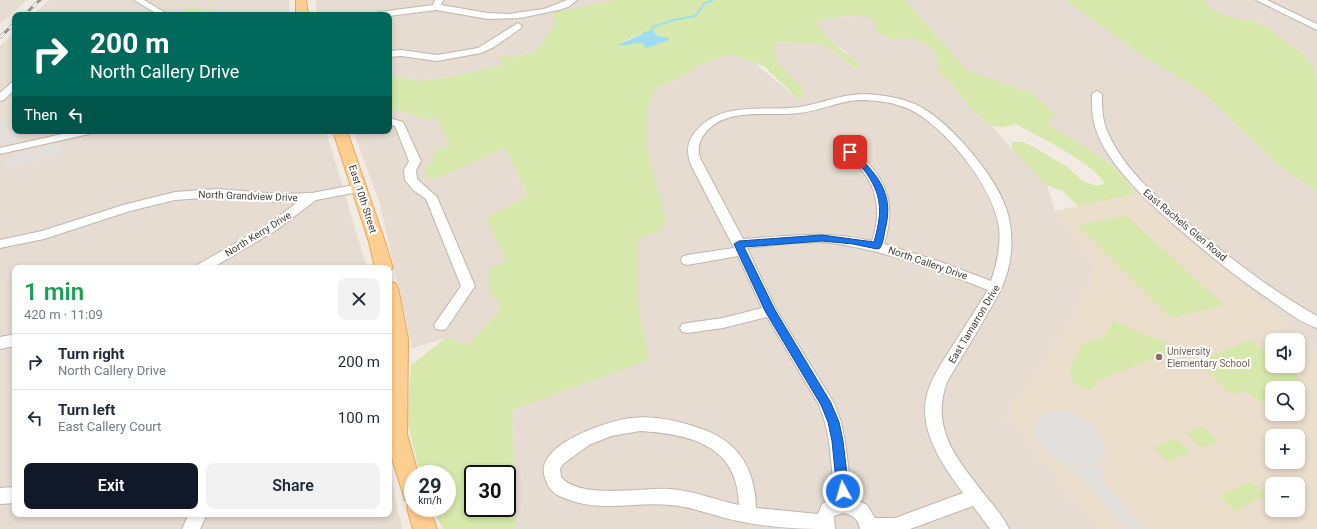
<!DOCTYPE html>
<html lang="en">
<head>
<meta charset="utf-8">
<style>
	:root { --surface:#fff; --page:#f2f2f3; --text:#1f2937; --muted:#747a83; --line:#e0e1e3; --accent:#111827 }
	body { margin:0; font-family:Roboto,sans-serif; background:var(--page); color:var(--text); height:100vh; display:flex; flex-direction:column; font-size:15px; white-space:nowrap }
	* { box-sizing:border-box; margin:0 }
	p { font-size:13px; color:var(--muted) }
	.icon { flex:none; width:22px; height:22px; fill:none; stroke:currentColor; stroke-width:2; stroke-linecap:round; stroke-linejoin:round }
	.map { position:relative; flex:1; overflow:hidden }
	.drawer { position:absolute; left:12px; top:265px; width:380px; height:252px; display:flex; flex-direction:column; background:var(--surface); border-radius:8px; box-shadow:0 2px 6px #0003 }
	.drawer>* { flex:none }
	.hud { position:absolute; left:12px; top:12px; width:380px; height:122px; border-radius:8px; box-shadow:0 2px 6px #0003; background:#00695c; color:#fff; overflow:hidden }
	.controls { position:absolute; left:1265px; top:333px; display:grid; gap:8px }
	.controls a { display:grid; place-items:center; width:40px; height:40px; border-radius:8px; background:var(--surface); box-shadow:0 2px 6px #0003; font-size:20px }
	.speed { position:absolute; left:404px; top:465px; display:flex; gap:8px; font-size:20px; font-weight:700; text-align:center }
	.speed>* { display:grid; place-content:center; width:52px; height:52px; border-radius:50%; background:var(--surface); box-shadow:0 2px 6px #0003; line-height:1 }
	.speed small { font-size:10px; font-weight:400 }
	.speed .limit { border:2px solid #111; border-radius:6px; background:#fff; color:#111 }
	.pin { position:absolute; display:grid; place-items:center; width:34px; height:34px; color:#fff; margin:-17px; border-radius:8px; box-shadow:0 2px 6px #0006 }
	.me { position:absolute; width:44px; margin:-22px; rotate:354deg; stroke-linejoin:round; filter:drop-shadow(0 0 3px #0008) }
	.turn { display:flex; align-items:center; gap:14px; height:84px; padding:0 12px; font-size:18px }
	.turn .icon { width:52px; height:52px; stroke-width:2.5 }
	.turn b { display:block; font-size:28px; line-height:34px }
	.then { display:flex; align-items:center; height:38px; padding:0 12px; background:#0003; gap:8px; font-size:15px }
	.round { display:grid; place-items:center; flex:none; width:42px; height:42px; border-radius:8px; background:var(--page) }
	.headline { display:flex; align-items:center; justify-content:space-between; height:68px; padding:0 12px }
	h1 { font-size:24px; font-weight:600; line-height:30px; color:#1e9e55 }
	.button { display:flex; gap:8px; margin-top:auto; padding:8px 12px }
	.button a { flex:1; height:46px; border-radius:8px; background:var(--accent); color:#fff; font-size:16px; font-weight:600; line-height:46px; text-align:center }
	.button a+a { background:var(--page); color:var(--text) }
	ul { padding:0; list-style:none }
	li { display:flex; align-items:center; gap:12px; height:56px; padding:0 12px; border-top:1px solid var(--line) }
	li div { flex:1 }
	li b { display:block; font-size:15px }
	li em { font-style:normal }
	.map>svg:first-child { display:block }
	.residential { fill:#e6dcd1 }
	.education { fill:#ecdecd; fill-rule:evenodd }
	.green { fill:#d6e8ab; fill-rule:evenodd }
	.parking { fill:#e2dfdc }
	.water { fill:#9edcf1 }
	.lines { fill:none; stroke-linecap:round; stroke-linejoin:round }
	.stream { stroke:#9edcf1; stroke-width:2 }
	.minor-casing { stroke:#c0b5a9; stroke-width:2 }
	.major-casing { stroke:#e5a85f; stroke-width:2 }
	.minor { fill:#fff; fill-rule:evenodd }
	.major { fill:#ffce90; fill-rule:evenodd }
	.rail-casing { stroke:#949494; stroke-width:3 }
	.rail { stroke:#fff; stroke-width:2; stroke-dasharray:6; stroke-linecap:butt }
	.route { fill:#1a73e8; stroke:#114b97 }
	.education-dot { fill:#8d6e63; stroke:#fff; stroke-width:1.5 }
	.labels { text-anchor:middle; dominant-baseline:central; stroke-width:4; stroke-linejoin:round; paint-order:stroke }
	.street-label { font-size:10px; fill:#443b34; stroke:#fff }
	.education-label { font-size:10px; fill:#785e54; stroke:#fff; text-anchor:start }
</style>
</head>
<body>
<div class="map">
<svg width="1317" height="529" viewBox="0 0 1317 529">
	<rect width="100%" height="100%" fill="#f2ebe4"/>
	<g class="residential">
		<polygon points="0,0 27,0 0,24"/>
		<polygon points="49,0 289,0 289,15 33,15"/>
		<polygon points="316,0 616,0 556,24 537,50 514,58 498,55 505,65 449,77 421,81 389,76 389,15 317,15"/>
		<polygon points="905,0 1066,0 1137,52 1204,93 1276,163 1317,192 1317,348 1134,194 1132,187 1110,163 1051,127 1048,121 1052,111 1031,93 966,70"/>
		<polygon points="1202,0 1317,0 1317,79 1315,69 1303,54 1280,38 1269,28 1250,20 1241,20 1221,14 1213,10"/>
		<polygon points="862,15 871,17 875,21 875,31 893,39 914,37 934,49 936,54 938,71 950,82 971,109 992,126 1012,149 1047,185 1055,211 1096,269 1059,338 1005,415 1098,529 515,529 512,410 649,360 637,304 637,239 662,230 664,217 646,146 647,108 654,90 687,74 695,67 729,53 752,61 798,99 803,89 778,64 775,55 775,42 821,44 834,51 854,68 846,52 831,42 820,31 814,22 830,18"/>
		<polygon points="15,32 15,131 326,131 367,268 15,268 15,514 389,514 389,466 402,529 0,529 0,46"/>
		<polygon points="389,110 410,113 423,119 436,117 450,145 437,178 506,148 528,197 507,263 499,311 468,345 446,338 412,348 380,204 353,131 389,131"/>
	</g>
	<path class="education" d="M1134,194l183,154v181h-219l-93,-114 54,-77 37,-69 -41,-58zM1272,340h26v26h-26zM1272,388h26v26h-26zM1272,436h26v26h-26zM1272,484h26v26h-26z"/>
	<g class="green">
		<path d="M616,0h289l61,70 65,23 21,18 2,6 -6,4 3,6c26,16 72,37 83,67l-56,12 -15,-15 -16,-6 -35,-36v-7h11l12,6 31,18 17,15 14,5 8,-3c-16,-23 -64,-45 -89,-59l-12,3 -12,-1 -21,-17 -21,-27 -12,-11 -2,-17 -2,-5 -20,-11 -21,1 -18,-8v-10c-14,-11 -44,-3 -60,1 11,19 30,30 46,44l-6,2 -21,-17 -13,-7 -46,-2v13l3,9 25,25v6l-5,4 -34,-33 -35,-12 -34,13 -8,7 -32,15 -8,19 -1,38 19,71 -3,13 -25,9v65l12,56 -137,50 3,119h-72l-11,-21h15v-34h-27l-13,-54 4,-55 35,-27 22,7 31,-34 2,-9 -11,-7v-27l17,-6 -21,-44 42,-22 -22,-48 -69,30 -11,-1v-10l8,-5 -1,-11 17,-6 -14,-28 -13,2 -13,-6 -21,-3v-34l32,5 28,-4 55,-12 -7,-10 17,3 23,-8 19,-26 -3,-11zM652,30l7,6h6l-20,8 -11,-1 -16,2 12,-7 13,-4v-2zM473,474h34v34h-34z"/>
		<polygon points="1066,0 1202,0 1213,10 1221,14 1241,20 1249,20 1269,28 1280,38 1303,54 1315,69 1317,79 1317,192 1276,163 1204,93 1137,52"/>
		<polygon points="190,8 231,13 235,15 176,15 178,12"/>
		<polygon points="1126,216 1224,305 1171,318 1078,225"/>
		<path d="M1113,321l32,14 21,7 -1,2c5,4 10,12 16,15 14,7 54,-14 69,-19l22,17v9h11l22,18 -10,4h-23v9l-13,5 -14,-12 -12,5 -29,-26 -24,-7 -14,-8 -70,27 -4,9 -15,-5 -5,-3 -2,-14 13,-25 20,-5z"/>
		<polygon points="1202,426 1218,441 1202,448 1186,433"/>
		<polygon points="1176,438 1190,452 1168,462 1153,447"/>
		<polygon points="1251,481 1266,495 1234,511 1219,496"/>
	</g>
	<g class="parking">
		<polygon points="9,124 4,133 24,131 20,140 0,146 0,125"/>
		<polygon points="62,143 61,155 5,168 6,160 12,158 13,155"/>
		<polygon points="1058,410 1069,412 1080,417 1090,423 1098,432 1103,441 1105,450 1103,459 1097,464 1066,465 1053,458 1044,449 1037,440 1035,430 1036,422 1040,416 1048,411"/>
		<polygon points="1067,466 1099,466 1104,481 1143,529 1126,529 1087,484"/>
	</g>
	<path class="water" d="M652,30l6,6 11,2v2l-22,8 -4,-1 2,-3c-11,-3 -18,3 -28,1l26,-11v-2z"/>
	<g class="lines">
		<polyline class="stream" points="652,30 653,27 673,20 695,16 704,4 713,0"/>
		<g class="minor-casing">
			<g id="minor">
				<polygon points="134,0 144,0 169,15 159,15"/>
				<polygon points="435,0 443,0 441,5 488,13 508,14 544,9 567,0 577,0 568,7 559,10 520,18 488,19 436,10 389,16 375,15 379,12 433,5"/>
				<polygon points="1256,0 1267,0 1317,24 1317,30"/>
				<polygon points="518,23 522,26 521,28 494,47 481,53 437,61 401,56 389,57 389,51 401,50 437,55 478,48"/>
				<polygon points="15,81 15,89 4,100 0,101 0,93 12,82"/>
				<path d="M1097,91l5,3c0,14 0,28 7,41 17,37 50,64 80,89 41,34 82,66 128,92v12c-16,-5 -31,-17 -44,-26 -33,-22 -64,-47 -94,-73 -25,-22 -52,-46 -71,-75 -13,-21 -17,-35 -16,-60z"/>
				<path d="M866,94c18,1 37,4 53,12 32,17 78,71 88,105 5,18 6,36 2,54 -4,22 -17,40 -28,60 -11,19 -23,38 -34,57 -18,49 13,80 41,117 8,9 16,19 21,30h-19l-17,-23 -63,23h-50c-2,-10 -7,-14 -17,-16l-9,3 1,13c-32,0 -65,-1 -97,-8 -22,-4 -44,-14 -67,-16 -42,-4 -71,10 -114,-10 -6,-4 -10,-10 -12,-17 -12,-33 62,-57 86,-60 24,-3 49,3 71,11 37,13 53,40 54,79l62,6 4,-10 13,-6 -6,-57 -4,-19 -6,-17 -52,-88 -44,11 -36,5 -5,-1 -2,-4 2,-4 5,-1 36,-5 39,-10 -24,-52 -51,9 -5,-2 -1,-3 1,-3 5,-2 47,-7 -43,-83c-5,-13 -4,-24 5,-34 26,-31 69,-19 104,-24 24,-4 40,-13 66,-13zM859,100c17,0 34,2 50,9 37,18 84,78 90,118 2,18 -2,37 -8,54l-53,-20 -54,-17c11,-35 6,-59 -20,-85 -6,-6 -15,-14 -23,-16l-5,3c4,6 13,10 18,16 24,22 28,49 18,79 -43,-11 -85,-5 -129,-2l-43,-81c-3,-10 -1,-18 6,-26 21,-26 64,-15 93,-19 21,-2 39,-12 60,-13zM824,242c58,7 110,27 164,48 -11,17 -22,35 -33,52 -12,20 -29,41 -30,66 -1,31 21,62 38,85l-68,25h-20l-8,-13 -15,-7 -7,-57 -4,-19 -7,-19 -58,-94 -29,-61 45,-5zM640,431c50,3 98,14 99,74 -23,-5 -45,-14 -68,-16 -28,-2 -91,11 -110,-12l-1,-8 3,-5 26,-19 22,-9z"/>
				<polygon points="389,118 403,122 404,124 421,161 416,170 417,179 437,197 475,286 446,329 441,330 436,329 434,325 461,286 426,199 413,190 405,180 404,170 409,161 395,126 389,124"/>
				<polygon points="75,131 94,131 89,134 0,154 0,148"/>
				<polygon points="359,184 363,185 365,188 363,191 316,200 275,231 212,268 195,268 197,265 267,225 299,201 280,202 217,197 175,200 130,211 44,239 0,248 0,240 42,231 123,205 175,192 217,189 280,194 312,193"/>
				<polygon points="15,334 15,346 0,349 0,337"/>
				<polygon points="15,487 15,503 0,504 0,488"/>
				<polygon points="189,514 207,514 200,529 182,529"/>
			</g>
		</g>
		<g class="major-casing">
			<g id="major">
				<polygon points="296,0 306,0 308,15 296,15"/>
				<polygon points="333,131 347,131 385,242 393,268 390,272 389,268 375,268 369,242"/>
				<polygon points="389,282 395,283 398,288 408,339 407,434 418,474 413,474 413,508 429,508 437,529 413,529 407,508 409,502 405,500 389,449"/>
			</g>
		</g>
		<use href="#minor" class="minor"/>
		<use href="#major" class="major"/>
		<g class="rail-casing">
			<g id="rail">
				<polyline points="24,15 40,0"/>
				<polyline points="0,37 15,23"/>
			</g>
		</g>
		<use href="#rail" class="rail"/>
	</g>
	<path class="route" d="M850,149l2,1c25,24 43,43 33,80 -1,6 -2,13 -5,18l-3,1 -24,-5 -31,-3 -78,6 31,63 56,93 8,19 4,19 6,50 -2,4 -4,2 -4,-2 -2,-4 -5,-50 -4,-19 -7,-17 -56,-94 -31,-67 5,-3 83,-6 52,7c7,-26 10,-43 -7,-68 -5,-8 -15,-14 -21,-22z"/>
	<circle class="education-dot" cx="1159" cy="357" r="4"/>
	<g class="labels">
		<g class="street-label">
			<text transform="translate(248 196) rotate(2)">North Grandview Drive</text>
			<text transform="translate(363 199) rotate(72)">East 10th Street</text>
			<text transform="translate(1185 225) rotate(40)">East Rachels Glen Road</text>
			<text transform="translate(258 234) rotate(-32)">North Kerry Drive</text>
			<text transform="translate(928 263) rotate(19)">North Callery Drive</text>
			<text transform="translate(974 324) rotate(-59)">East Tamarron Drive</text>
		</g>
		<g class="education-label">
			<text x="1167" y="351">University<tspan x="1167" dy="12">Elementary School</tspan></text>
		</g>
	</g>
</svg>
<div class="controls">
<a><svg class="icon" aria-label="sound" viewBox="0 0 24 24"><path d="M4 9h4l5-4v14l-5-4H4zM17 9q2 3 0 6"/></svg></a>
<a><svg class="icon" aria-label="search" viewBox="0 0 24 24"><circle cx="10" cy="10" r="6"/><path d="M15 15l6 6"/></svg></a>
<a>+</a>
<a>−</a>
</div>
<div class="speed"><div>29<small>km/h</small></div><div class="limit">30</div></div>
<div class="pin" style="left:850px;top:152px;background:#d93025"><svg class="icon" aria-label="arrive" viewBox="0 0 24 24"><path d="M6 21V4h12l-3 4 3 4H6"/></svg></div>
<svg class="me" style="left:843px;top:491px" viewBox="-20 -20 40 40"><circle r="17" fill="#1a73e8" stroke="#fff" stroke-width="3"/><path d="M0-11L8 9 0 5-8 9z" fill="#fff"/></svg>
<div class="hud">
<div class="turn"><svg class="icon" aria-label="right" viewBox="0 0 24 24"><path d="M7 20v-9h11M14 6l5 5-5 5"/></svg><div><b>200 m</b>North Callery Drive</div></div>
<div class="then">Then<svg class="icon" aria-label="left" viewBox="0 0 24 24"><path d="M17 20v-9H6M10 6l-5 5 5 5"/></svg></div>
</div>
<section class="drawer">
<div class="headline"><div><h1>1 min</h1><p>420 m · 11:09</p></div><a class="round"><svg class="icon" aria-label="close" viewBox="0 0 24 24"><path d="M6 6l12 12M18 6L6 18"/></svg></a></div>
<ul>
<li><svg class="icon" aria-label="right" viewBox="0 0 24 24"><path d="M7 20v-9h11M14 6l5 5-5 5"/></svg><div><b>Turn right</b><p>North Callery Drive</p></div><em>200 m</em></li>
<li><svg class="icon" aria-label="left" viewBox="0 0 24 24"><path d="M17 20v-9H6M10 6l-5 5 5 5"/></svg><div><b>Turn left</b><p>East Callery Court</p></div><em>100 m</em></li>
</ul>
<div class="button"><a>Exit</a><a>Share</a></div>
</section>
</div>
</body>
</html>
